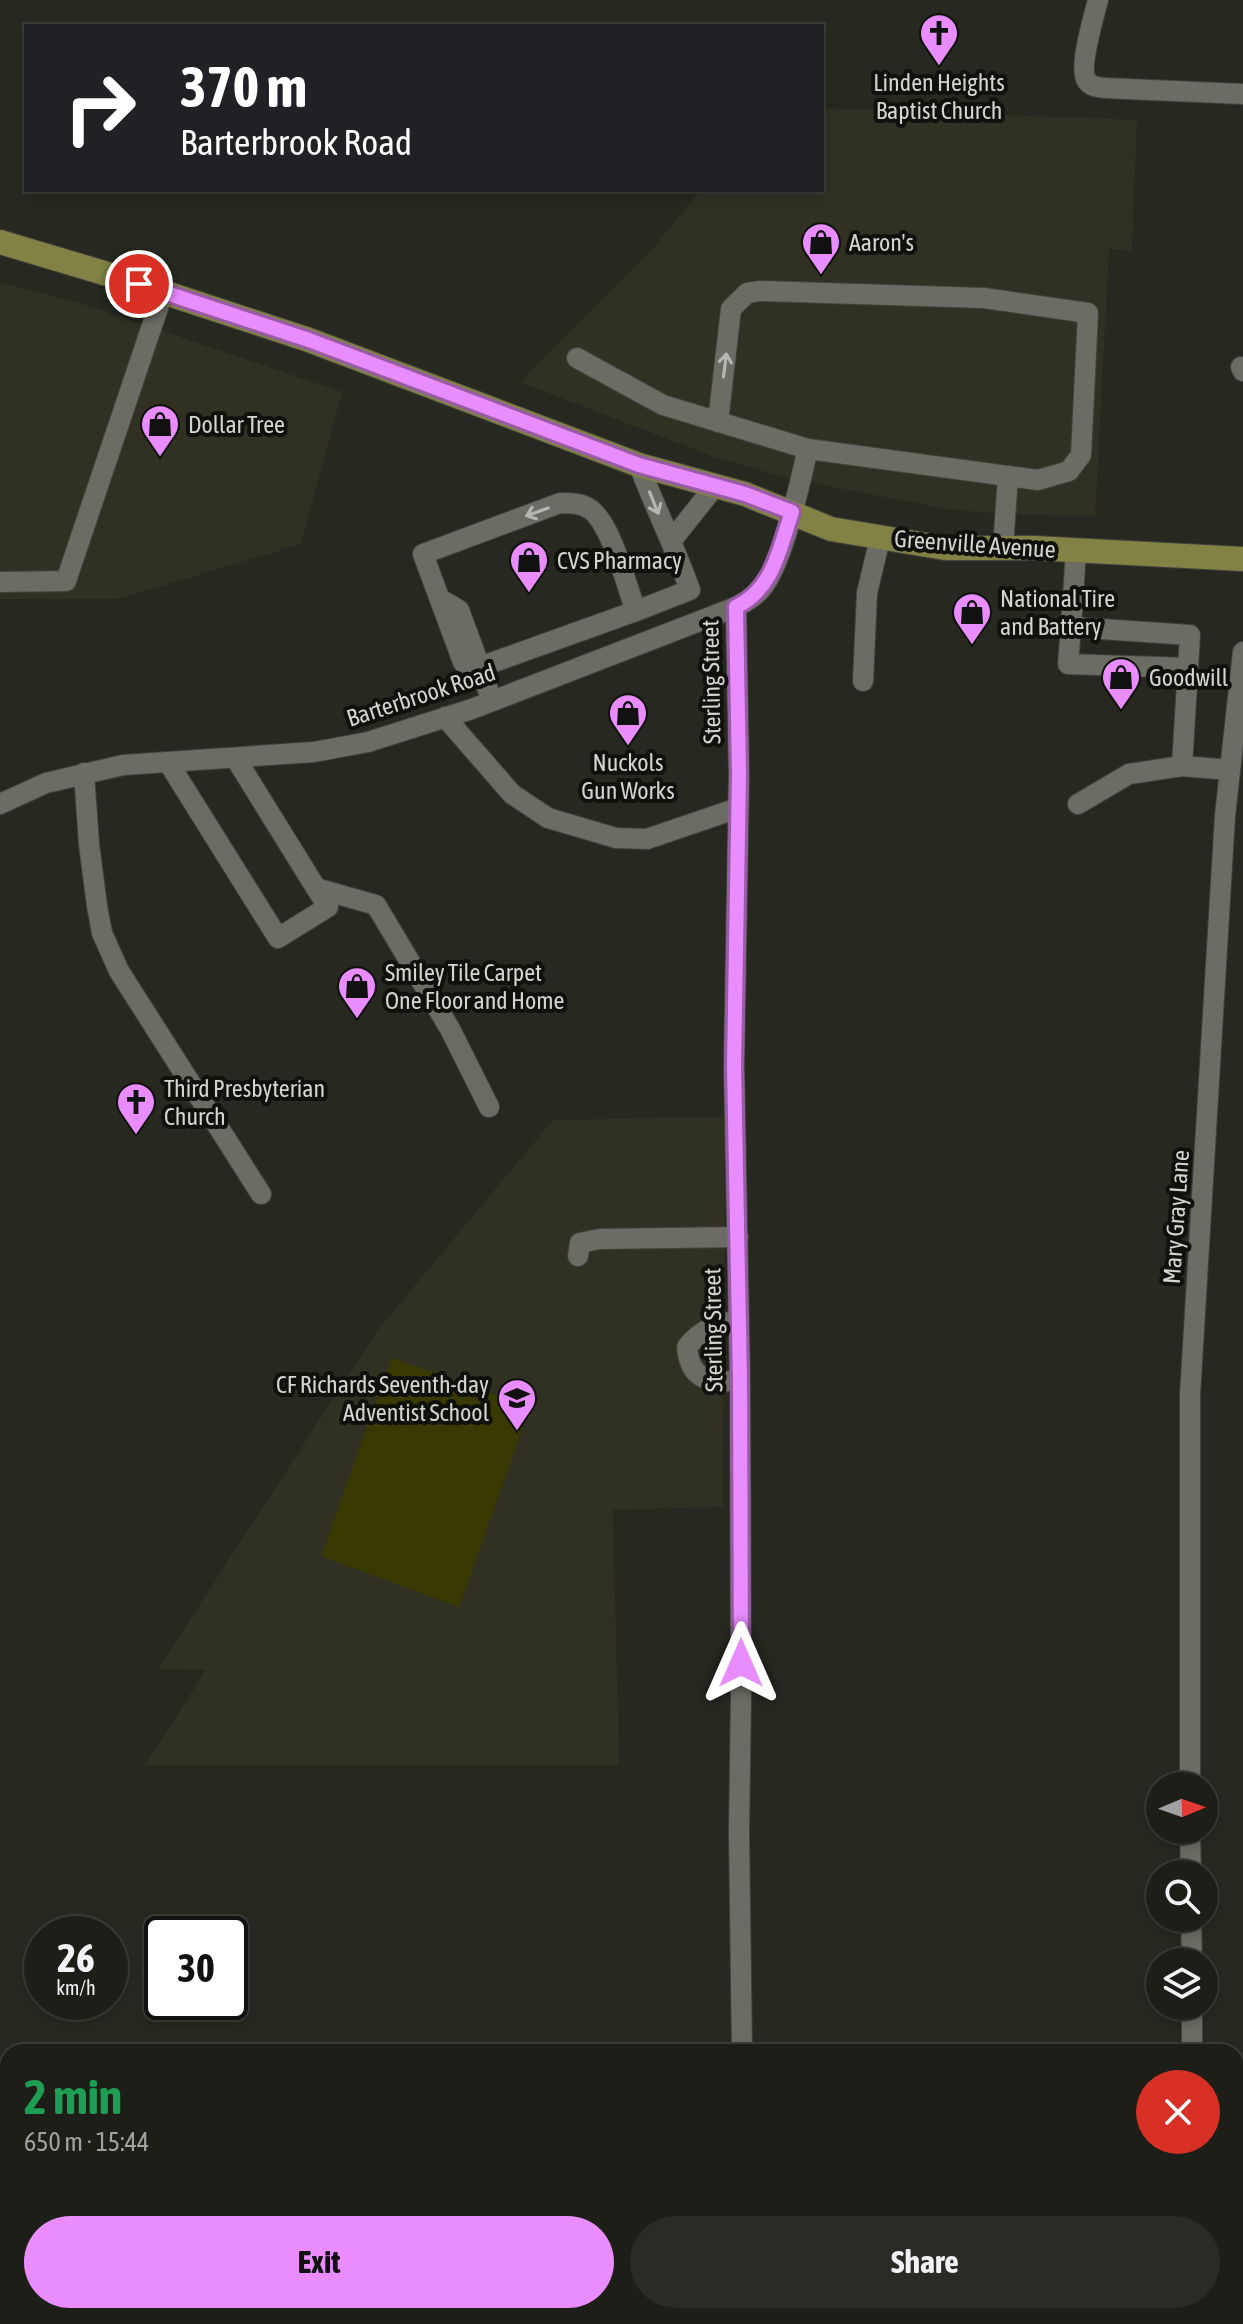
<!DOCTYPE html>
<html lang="en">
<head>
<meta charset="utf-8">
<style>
	:root { --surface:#1d1e17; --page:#2a2b24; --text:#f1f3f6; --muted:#a0a2a1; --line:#3b3c36; --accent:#e98dfe }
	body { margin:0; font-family:"Asap Condensed",sans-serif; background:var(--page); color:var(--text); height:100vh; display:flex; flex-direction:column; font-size:30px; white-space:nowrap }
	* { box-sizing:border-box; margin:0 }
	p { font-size:26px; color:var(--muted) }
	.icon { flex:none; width:44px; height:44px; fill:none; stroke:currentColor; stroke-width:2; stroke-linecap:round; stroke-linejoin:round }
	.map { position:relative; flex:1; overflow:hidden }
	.drawer { position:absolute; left:0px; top:2044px; width:1244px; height:280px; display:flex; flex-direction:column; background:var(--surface); border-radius:24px 24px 0 0; box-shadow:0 4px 12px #0003,0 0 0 2px var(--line) }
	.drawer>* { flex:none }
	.banner { position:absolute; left:24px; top:24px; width:800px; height:168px; border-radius:0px; box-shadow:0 4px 12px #0003,0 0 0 2px var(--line); background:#202124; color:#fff; overflow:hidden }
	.needle { width:52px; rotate:88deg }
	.fabs { position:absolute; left:1146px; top:1772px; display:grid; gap:16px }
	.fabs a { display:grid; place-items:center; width:72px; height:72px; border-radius:50%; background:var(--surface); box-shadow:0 4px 12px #0003,0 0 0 2px var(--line); font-size:40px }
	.speed { position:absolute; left:24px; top:1916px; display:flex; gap:16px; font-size:40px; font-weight:700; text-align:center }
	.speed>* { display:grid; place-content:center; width:104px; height:104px; border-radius:50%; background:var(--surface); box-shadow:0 4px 12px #0003,0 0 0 2px var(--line); line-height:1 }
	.speed small { font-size:20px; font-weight:400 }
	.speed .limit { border:4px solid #111; border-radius:12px; background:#fff; color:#111 }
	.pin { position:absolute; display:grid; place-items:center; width:68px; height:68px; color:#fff; margin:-34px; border:4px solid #fff; border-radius:50%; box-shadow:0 2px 8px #0007 }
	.me { position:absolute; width:88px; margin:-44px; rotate:0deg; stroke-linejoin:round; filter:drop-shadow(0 0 6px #0008) }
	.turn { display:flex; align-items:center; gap:28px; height:168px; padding:0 24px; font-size:36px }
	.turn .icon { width:104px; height:104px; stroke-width:2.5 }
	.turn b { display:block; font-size:56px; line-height:68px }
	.round { display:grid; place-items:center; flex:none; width:84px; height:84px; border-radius:42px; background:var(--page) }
	.headline { display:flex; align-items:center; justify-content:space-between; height:136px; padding:0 24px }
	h1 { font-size:48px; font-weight:700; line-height:60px; color:#1e9e55 }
	.cta { display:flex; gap:16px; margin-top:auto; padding:16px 24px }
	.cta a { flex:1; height:92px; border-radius:48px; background:var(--accent); color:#111; font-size:32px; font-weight:700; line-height:92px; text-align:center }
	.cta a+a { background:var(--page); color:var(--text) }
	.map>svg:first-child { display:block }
	.built { fill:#313123 }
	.green { fill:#393902 }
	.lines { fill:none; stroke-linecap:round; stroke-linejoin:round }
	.minor-casing { stroke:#43433d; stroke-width:22 }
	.major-casing { stroke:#43433d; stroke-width:26 }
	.minor { stroke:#6b6c63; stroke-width:20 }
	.major { stroke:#818243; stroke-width:24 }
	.oneway { stroke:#b5b6af }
	.route-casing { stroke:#975ca5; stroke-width:20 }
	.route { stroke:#e98dfe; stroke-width:14 }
	.labels { text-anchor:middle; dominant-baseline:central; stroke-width:8; stroke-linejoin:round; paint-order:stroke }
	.poi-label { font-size:24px; fill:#d5d5d0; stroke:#10100c; text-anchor:start }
	.street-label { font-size:24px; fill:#d5d5d0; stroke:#10100c }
</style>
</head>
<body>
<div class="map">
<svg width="1243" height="2324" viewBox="0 0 1243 2324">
	<rect width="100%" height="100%" fill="#27281f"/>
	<g class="built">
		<polygon points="822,108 1137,120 1132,250 1109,249 1095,516 1031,515 952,510 787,478 712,456 520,382 655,246 701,190 822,190"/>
		<polygon points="0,282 92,307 342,392 301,544 118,599 0,599"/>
		<polygon points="725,1117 723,1507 613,1510 619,1765 145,1765 206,1670 158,1669 377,1331 553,1120"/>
	</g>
	<polygon class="green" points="392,1358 530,1407 459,1607 321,1556"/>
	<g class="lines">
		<g class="minor-casing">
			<g id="minor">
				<path d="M1098,0c-4,16 -20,69 -11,81 4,6 12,6 18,7l138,6"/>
				<polyline points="577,358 663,405 808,449"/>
				<polyline points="1241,367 1243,371"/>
				<polyline points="672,540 715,486"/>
				<polyline points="1003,548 1008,476"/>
				<polyline points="1076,551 1071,627 1190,635 1182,766 1230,770"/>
				<polyline points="0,582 66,581 163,293"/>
				<polyline points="440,599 459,610 480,667"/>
				<polyline points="736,607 739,774 734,1065 740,1381 741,1694 739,1833 742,2052"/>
				<path d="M636,611l54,-21c-15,-43 -35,-82 -51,-125"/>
				<polyline points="1071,627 1068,664 1188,668"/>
				<path d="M480,667l-17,-5 -40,-108 137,-51c10,0 21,0 30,6 22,16 36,76 46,102l-156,56 12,34"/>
				<polyline points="863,681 867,593 880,538"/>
				<polyline points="445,717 512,794 548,818 616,838 647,839 738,808"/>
				<polyline points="236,759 316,888 376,905 450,1029 489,1107"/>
				<polyline points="168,762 278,938 328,907 316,888"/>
				<polyline points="84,773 89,844 97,906 102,933 119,971 261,1194"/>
				<path d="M0,804l46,-21 77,-18 191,-13 54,-10 104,-33 264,-102c10,-5 19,-10 26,-19 22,-27 37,-103 46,-139l230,31 31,-9 12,-16 7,-142 -104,-15 -224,-7 -13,2 -16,16 -13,113"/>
				<polyline points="1078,804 1129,774 1182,766"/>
				<polyline points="578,1256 580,1243 600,1239 738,1237"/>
				<path d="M739,1320c-23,5 -37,8 -52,27 3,35 23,35 53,34"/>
				<polyline points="1190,1786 1190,1395 1225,816 1243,652"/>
				<polyline points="1190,1830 1191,1874"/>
				<polyline points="1191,1918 1192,1962"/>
				<polyline points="1192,2006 1192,2052"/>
				<polyline points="62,2316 64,2324"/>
				<polyline points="440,2316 522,2324"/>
				<polyline points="1193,2316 1193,2324"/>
				<polyline points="328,2324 351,2316"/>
			</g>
		</g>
		<g class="major-casing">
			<polyline id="major" points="0,242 114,276 309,340 639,465 745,494 831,529 945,548 1034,548 1243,559"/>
		</g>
		<use href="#minor" class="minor"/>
		<use href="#major" class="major"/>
	</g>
	<defs><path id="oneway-shaft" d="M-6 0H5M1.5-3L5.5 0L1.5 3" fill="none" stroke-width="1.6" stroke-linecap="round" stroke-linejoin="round" transform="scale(2)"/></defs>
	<g class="oneway">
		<use href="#oneway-shaft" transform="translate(725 365) rotate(-83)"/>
		<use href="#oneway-shaft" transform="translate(654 503) rotate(68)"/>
		<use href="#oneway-shaft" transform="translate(537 512) rotate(160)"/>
	</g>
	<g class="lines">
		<g class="route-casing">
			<path id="route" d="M139,284l170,56 330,125 106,29 47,18c-13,37 -18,76 -56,95l3,167 -5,291 6,316 1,282"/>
		</g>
		<use href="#route" class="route"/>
	</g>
	<defs>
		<g id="church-pin" transform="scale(2)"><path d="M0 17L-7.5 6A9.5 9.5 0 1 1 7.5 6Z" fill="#e98dfe" stroke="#10100c"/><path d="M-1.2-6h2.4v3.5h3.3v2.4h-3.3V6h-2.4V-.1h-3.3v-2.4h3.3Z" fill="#111"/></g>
		<g id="shop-pin" transform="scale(2)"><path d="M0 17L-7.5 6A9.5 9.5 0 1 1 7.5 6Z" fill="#e98dfe" stroke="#10100c"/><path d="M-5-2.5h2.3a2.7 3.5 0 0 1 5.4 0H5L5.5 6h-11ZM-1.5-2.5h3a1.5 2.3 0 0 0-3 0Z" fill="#111"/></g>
		<g id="school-pin" transform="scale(2)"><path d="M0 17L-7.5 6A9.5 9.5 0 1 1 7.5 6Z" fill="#e98dfe" stroke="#10100c"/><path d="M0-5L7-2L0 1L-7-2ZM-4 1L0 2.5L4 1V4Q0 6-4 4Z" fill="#111"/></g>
	</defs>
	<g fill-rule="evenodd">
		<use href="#church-pin" x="939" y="33"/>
		<use href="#shop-pin" x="821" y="242"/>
		<use href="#shop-pin" x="160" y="424"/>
		<use href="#shop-pin" x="529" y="560"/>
		<use href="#shop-pin" x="972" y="612"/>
		<use href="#shop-pin" x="1121" y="677"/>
		<use href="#shop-pin" x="628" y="713"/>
		<use href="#shop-pin" x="357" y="986"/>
		<use href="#church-pin" x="136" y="1102"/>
		<use href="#school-pin" x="517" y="1398"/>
	</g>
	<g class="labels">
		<g class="poi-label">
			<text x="939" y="82" text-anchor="middle">Linden Heights<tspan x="939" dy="28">Baptist Church</tspan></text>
			<text x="849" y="242">Aaron's</text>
			<text x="188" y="424">Dollar Tree</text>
			<text x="557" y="560">CVS Pharmacy</text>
			<text x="1000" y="598">National Tire<tspan x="1000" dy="28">and Battery</tspan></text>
			<text x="1149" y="677">Goodwill</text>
			<text x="628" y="762" text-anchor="middle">Nuckols<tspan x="628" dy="28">Gun Works</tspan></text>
			<text x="385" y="972">Smiley Tile Carpet<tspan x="385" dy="28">One Floor and Home</tspan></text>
			<text x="164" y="1088">Third Presbyterian<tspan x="164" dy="28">Church</tspan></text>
			<text x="489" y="1384" text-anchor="end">CF Richards Seventh-day<tspan x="489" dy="28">Adventist School</tspan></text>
		</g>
		<g class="street-label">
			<text transform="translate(975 544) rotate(4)">Greenville Avenue</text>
			<text transform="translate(711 682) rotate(-91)">Sterling Street</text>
			<text transform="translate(421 695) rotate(-18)">Barterbrook Road</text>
			<text transform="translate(1176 1217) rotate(-86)">Mary Gray Lane</text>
			<text transform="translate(713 1330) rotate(-91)">Sterling Street</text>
		</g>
	</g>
</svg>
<div class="fabs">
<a><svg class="needle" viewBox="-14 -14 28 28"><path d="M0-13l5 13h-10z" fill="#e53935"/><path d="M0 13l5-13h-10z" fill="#a0a2a1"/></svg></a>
<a><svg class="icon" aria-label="search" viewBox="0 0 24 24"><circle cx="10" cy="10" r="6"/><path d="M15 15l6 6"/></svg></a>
<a><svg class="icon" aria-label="layers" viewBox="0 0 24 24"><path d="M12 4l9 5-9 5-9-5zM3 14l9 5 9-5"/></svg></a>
</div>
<div class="speed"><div>26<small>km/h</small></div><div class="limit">30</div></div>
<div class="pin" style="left:139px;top:284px;background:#d93025"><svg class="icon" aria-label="arrive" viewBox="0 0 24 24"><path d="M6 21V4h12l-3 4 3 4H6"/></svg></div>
<svg class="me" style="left:741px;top:1663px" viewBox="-20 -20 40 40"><path d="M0-17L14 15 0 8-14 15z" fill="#e98dfe" stroke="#fff" stroke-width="4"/></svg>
<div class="banner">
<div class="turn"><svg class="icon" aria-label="right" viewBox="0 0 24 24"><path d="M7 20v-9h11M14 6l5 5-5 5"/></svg><div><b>370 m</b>Barterbrook Road</div></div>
</div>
<section class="drawer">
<div class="headline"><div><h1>2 min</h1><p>650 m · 15:44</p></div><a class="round" style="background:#d93025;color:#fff"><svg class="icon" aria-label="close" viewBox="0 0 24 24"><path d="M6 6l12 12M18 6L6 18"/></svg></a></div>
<div class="cta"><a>Exit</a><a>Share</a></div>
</section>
</div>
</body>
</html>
